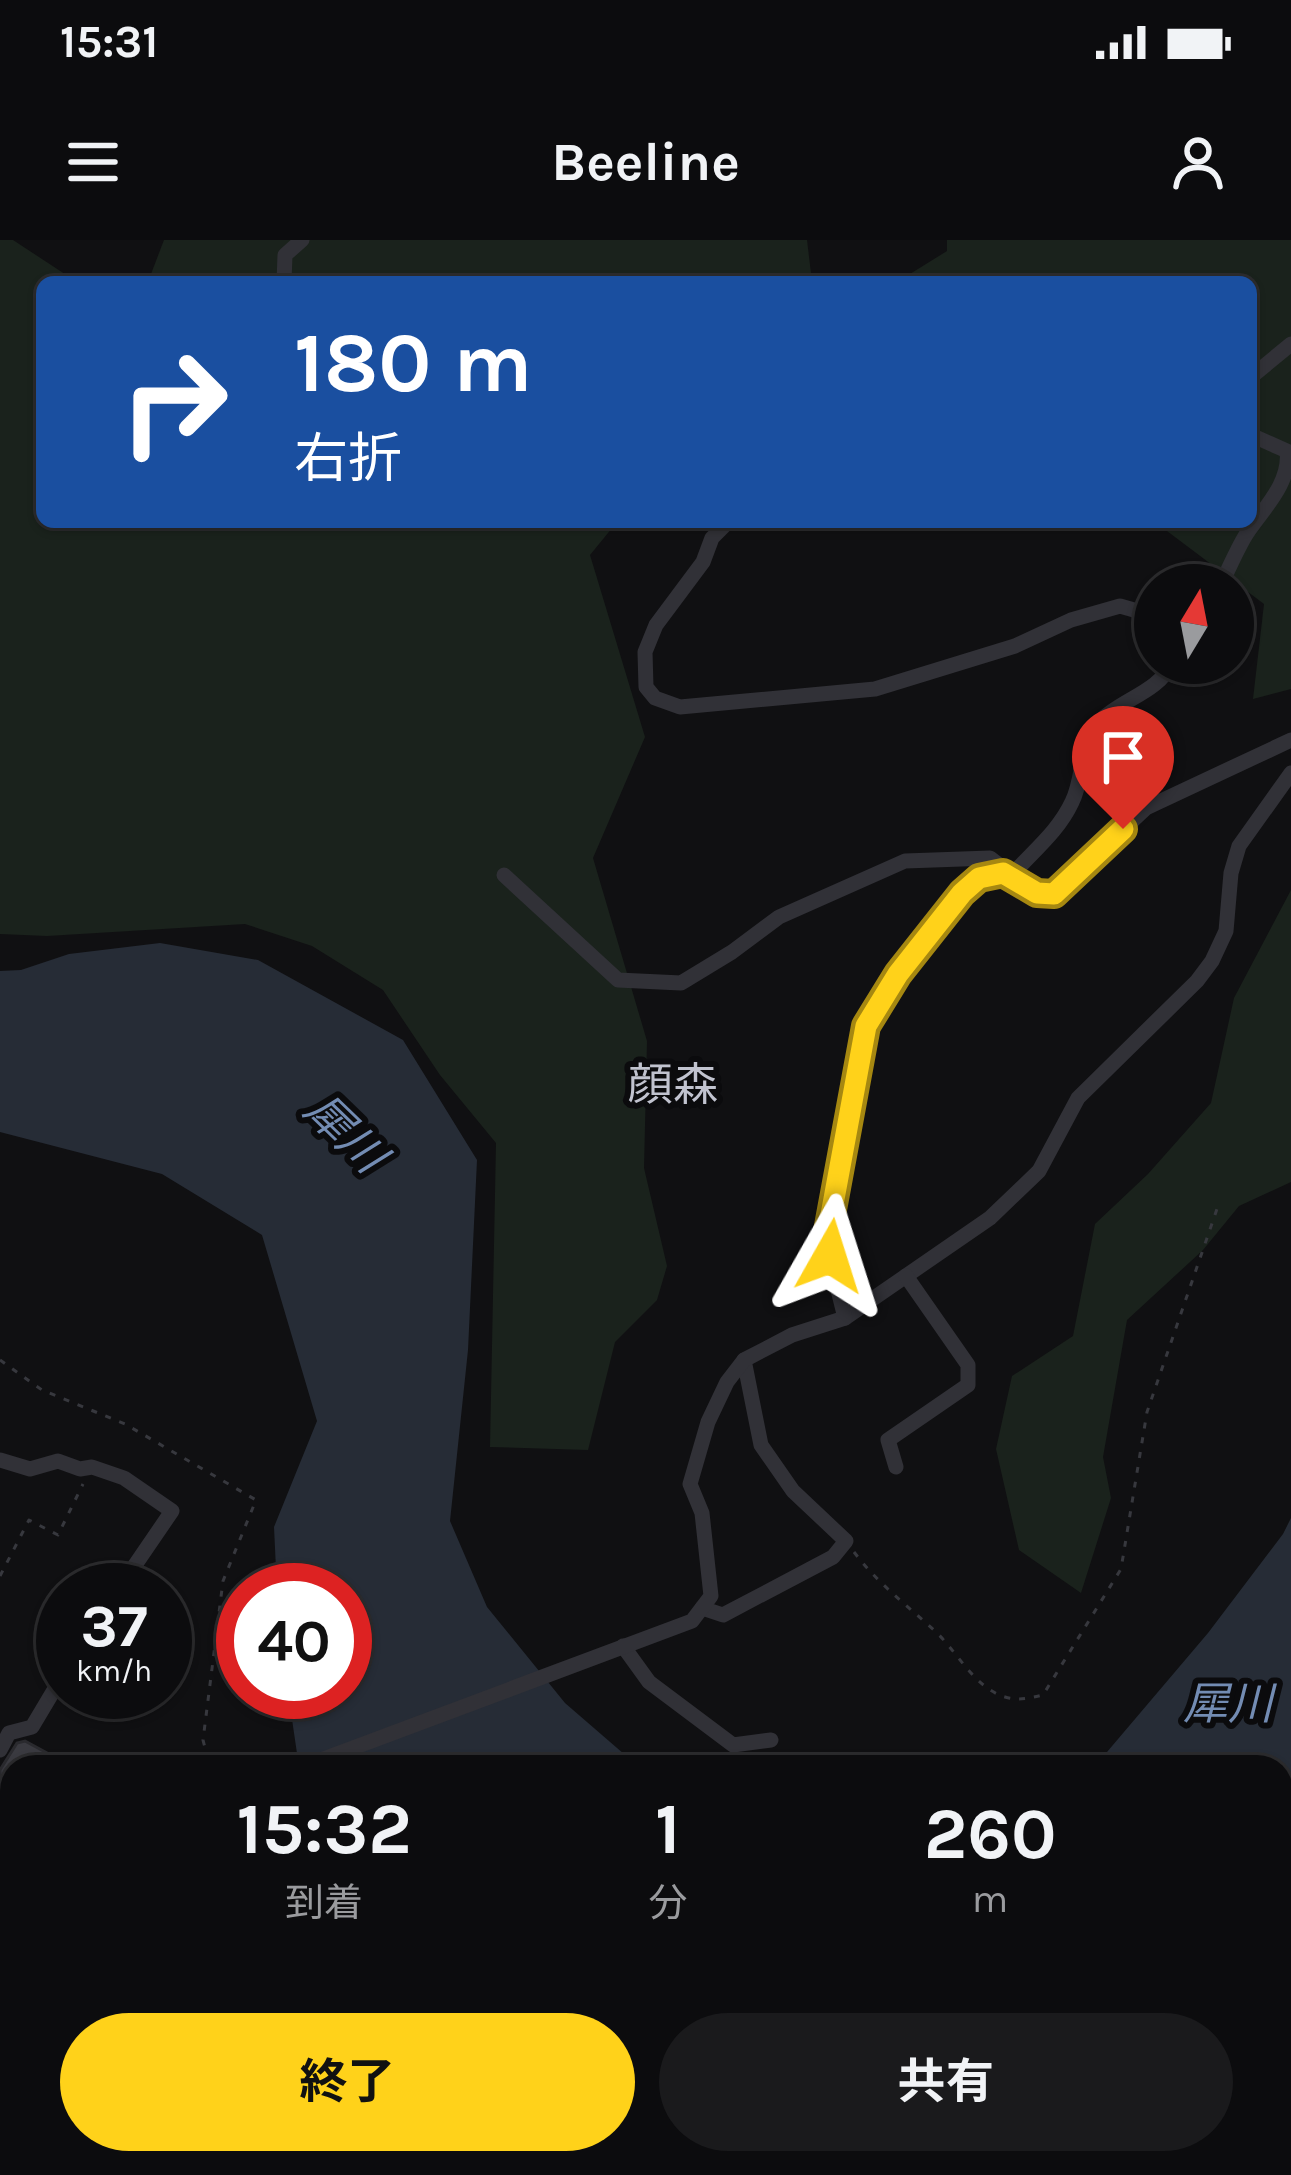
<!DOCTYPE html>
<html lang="ja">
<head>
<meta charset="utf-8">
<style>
	:root { --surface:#0c0c0e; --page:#1a1a1c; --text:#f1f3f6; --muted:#9a9b9e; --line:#2c2c2e; --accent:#ffd21a }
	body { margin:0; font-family:Karla,"Noto Sans JP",sans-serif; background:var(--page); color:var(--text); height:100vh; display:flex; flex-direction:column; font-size:45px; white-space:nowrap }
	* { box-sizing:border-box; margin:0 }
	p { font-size:39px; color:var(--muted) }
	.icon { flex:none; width:66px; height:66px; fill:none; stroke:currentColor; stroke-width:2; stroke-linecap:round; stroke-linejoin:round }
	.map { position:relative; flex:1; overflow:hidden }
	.sheet { position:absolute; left:0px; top:1515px; width:1293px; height:420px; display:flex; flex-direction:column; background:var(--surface); border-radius:36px 36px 0 0; box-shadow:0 3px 9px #0004,0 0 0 3px var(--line) }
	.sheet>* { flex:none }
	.hud { position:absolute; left:36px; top:36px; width:1221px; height:252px; border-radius:18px; box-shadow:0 3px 9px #0004,0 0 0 3px var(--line); background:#1a4fa0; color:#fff; overflow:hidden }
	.needle { width:78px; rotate:10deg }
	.fabs { position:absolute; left:1134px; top:324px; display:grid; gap:24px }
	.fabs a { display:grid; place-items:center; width:120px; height:120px; border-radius:50%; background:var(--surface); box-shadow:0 3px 9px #0004,0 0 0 3px var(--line); font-size:60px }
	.speed { position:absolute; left:36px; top:1323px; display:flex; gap:24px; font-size:60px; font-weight:700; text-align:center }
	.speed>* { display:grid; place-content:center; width:156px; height:156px; border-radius:50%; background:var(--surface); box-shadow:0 3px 9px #0004,0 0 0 3px var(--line); line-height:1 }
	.speed small { font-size:30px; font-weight:400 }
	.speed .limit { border:18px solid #d22; background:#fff; color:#111 }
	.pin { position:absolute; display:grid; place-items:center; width:102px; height:102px; color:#fff; margin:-123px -51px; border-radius:50% 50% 50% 0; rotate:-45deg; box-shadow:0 0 12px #0007 }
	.pin .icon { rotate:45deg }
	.me { position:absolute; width:132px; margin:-66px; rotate:6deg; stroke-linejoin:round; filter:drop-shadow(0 0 9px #0008) }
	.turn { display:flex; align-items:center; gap:42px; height:252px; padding:0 60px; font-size:54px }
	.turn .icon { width:156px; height:156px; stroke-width:2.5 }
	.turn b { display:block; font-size:84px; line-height:102px }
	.eta { display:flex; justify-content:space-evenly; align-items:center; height:204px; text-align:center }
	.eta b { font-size:72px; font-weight:700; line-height:84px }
	.action { display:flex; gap:24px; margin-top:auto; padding:24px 60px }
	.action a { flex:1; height:138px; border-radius:72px; background:var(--accent); color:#111; font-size:48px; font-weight:700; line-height:138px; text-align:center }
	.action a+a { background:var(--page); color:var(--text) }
	.status { display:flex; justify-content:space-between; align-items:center; height:84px; padding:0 60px; background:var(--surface); direction:ltr }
	.status svg { height:33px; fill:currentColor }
	header { display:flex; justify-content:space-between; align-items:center; height:156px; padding:0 60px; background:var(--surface); font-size:54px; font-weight:700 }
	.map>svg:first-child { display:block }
	.green { fill:#1a221c }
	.water { fill:#262c36 }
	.building { fill:#3a3a40; stroke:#2a2a2e; stroke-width:3 }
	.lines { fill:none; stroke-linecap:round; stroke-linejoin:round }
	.path { stroke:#37383e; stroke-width:3; stroke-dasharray:6 9; stroke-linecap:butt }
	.minor { stroke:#313137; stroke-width:15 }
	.highway { stroke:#5c5e68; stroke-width:21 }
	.route-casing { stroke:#a68811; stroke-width:30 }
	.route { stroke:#ffd21a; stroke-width:21 }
	.labels { text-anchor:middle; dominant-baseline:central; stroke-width:12; stroke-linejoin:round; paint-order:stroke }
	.neighbourhood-label { font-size:45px; fill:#c1c3cf; stroke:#0b0b0d }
	.water-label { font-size:45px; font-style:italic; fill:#738cb3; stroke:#0b0b0d }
</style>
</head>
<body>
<div class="status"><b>15:31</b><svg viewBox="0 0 49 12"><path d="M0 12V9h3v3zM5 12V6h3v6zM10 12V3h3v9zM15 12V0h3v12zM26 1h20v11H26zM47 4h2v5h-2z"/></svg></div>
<header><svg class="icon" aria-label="menu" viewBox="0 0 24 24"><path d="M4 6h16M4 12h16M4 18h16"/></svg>Beeline<svg class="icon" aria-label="person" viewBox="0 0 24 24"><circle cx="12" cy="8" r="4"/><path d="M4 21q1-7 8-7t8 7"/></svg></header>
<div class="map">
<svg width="1291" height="1935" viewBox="0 0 1291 1935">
	<rect width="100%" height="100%" fill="#101012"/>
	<g class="green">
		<polygon points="0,0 13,0 77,42 42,42 42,282 617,282 590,315 645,497 593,618 647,801 644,928 667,1026 657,1060 615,1102 588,1210 490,1207 496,903 440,835 383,750 312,706 245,684 47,696 0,694"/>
		<polygon points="164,0 807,0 812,42 148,42"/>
		<polygon points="947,0 1291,0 1291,449 1253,459 1264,364 1155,282 1251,282 1251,42 897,42 947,11"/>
		<polygon points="1291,650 1291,942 1239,966 1203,1010 1127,1080 1103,1217 1111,1258 1081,1353 1019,1310 996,1209 1012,1136 1073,1096 1095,984 1148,934 1211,863 1234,758"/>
		<polygon points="1291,1696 1291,1847 1288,1841 1281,1841 1281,1704"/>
	</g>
	<g class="water">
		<polygon points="160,703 258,720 403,800 477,920 468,1110 450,1281 487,1367 565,1463 639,1527 299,1527 288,1452 345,1452 345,1350 277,1350 274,1287 317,1181 262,995 162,934 0,892 0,731 21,730 69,714"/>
		<polygon points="1291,1278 1291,1635 1281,1641 1281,1527 1078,1527 1107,1512 1208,1393 1283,1294"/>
	</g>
	<polygon class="building" points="25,1501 73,1527 12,1527 12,1561 0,1554 0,1530 17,1503"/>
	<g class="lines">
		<g class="path">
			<polyline points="0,1120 42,1150 125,1184 256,1260 223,1341 203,1500 210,1527"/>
			<path d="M854,1312c24,32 53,53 82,80 22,21 39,56 69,65 14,4 25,1 38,-2l78,-126 26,-157 70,-203"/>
			<polyline points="0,1336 29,1280 58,1295 83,1244"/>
		</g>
		<g class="minor">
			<polyline points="284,42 285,15 302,0"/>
			<polyline points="1251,137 1291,104"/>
			<polyline points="728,282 712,298 703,322 656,385 645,412 646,447 655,458 680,467 875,449 1015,406 1071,380 1120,366 1155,376"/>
			<path d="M1221,345c8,-17 16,-36 26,-52 16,-24 44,-50 40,-82l-36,-16"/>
			<path d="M504,635l114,105 63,3 51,-31 47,-35 126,-56 85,-3 22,17c21,-24 46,-43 60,-73 12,-23 8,-61 27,-80 22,-23 59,-29 73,-59"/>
			<polyline points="845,1078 990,978 1039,931 1078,858 1197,741 1212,721 1226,691 1231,633 1239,606 1291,533"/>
			<polyline points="0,1220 30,1229 58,1221 80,1229 92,1227 124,1238 172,1271 118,1350"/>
			<polyline points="896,1227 888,1200 968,1145 968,1125 906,1036"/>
			<polyline points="702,1368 723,1375 833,1317 846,1301 793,1251 761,1205 744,1120"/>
			<polyline points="623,1406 649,1442 733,1505 771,1500"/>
			<polyline points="0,1510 9,1493 32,1487 63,1435"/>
			<polyline points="302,1527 692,1381 711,1356 702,1273 690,1244 708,1182 727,1142 744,1120 792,1095 845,1078 826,1002 866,786 898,733 961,653 978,638 1003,633 1037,653 1054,654 1146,568 1291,500"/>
			<polyline points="0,1755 12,1755"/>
			<polyline points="0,1855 12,1855"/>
			<polyline points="212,1923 228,1935"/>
		</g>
		<g class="highway">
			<polyline points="0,1669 12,1675"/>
			<polyline points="1281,1719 1291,1714"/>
		</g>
	</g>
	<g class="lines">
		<g class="route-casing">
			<polyline id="route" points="830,1016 826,1002 866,786 898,734 962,653 979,638 1003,633 1037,653 1054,654 1123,589"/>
		</g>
		<use href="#route" class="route"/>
	</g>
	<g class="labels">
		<g class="neighbourhood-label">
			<text x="673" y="845">顔森</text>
		</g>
		<g class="water-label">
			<text transform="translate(345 893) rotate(44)">犀川</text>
			<text x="1228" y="1464">犀川</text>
		</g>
	</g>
</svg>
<div class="fabs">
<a><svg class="needle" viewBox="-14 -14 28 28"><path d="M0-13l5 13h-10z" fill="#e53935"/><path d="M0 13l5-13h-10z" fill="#9a9b9e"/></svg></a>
</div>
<div class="speed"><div>37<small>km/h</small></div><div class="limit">40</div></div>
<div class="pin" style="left:1123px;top:589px;background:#d93025"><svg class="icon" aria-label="arrive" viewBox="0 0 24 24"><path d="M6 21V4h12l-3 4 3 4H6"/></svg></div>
<svg class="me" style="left:830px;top:1016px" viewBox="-20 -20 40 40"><path d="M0-17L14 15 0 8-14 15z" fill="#ffd21a" stroke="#fff" stroke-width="4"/></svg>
<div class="hud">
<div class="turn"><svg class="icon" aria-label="right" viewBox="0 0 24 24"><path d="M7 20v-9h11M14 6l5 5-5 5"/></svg><div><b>180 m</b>右折</div></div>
</div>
<section class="sheet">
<div class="eta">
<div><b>15:32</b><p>到着</p></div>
<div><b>1</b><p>分</p></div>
<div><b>260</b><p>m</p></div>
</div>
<div class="action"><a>終了</a><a>共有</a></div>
</section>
</div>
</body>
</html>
